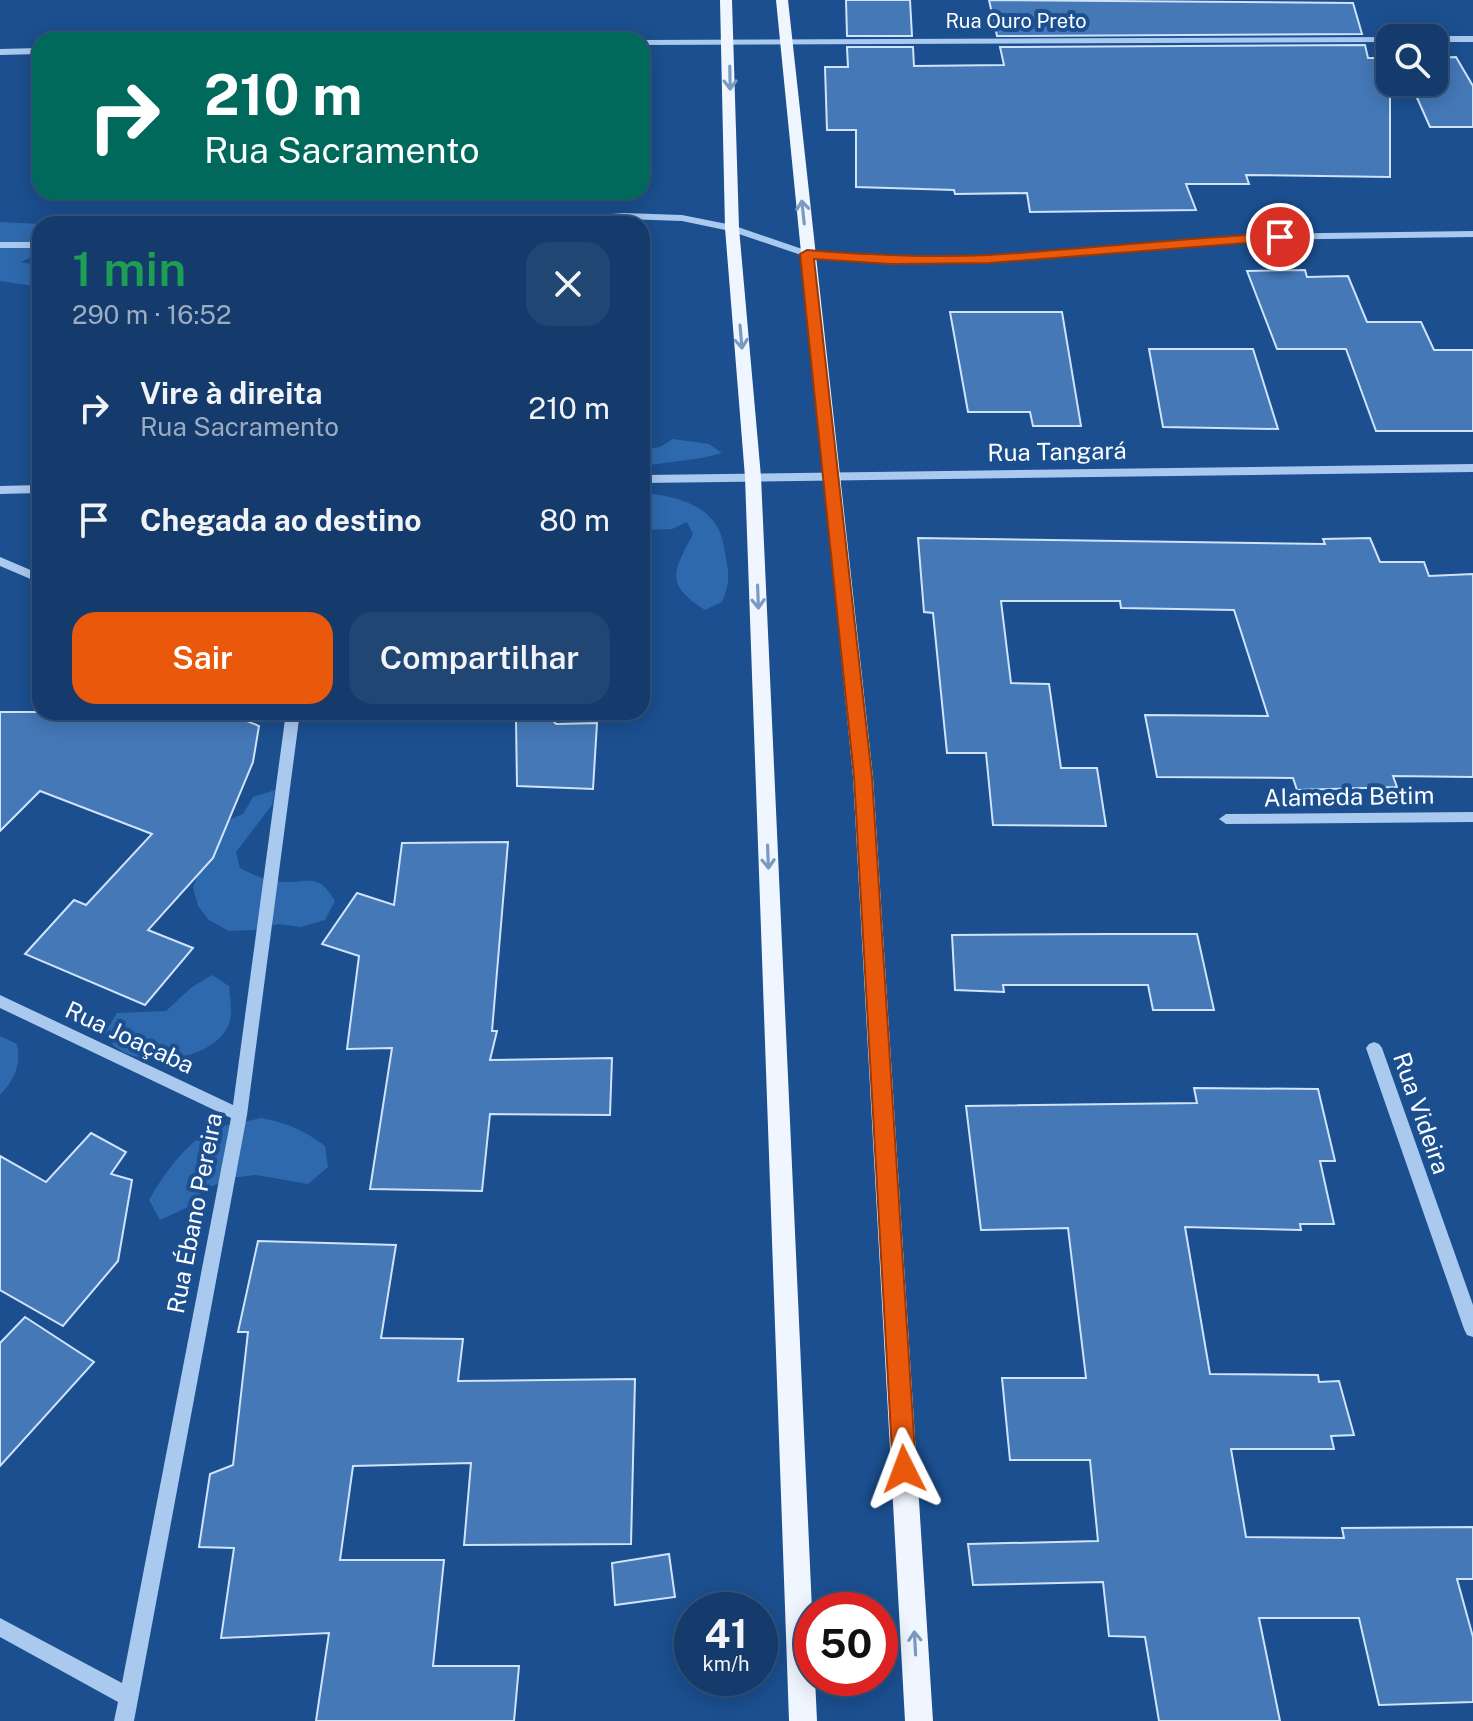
<!DOCTYPE html>
<html lang="pt">
<head>
<meta charset="utf-8">
<style>
	:root { --surface:#143b6b; --page:#214673; --text:#f1f3f6; --muted:#9dadc1; --line:#33557e; --accent:#ea580c }
	body { margin:0; font-family:"Public Sans",sans-serif; background:var(--page); color:var(--text); height:100vh; display:flex; flex-direction:column; font-size:30px; white-space:nowrap }
	* { box-sizing:border-box; margin:0 }
	p { font-size:26px; color:var(--muted) }
	.icon { flex:none; width:44px; height:44px; fill:none; stroke:currentColor; stroke-width:2; stroke-linecap:round; stroke-linejoin:round }
	.map { position:relative; flex:1; overflow:hidden }
	.sheet { position:absolute; left:32px; top:216px; width:618px; height:504px; display:flex; flex-direction:column; background:var(--surface); border-radius:24px; box-shadow:0 4px 20px #0003,0 0 0 2px var(--line) }
	.sheet>* { flex:none }
	.hud { position:absolute; left:32px; top:32px; width:618px; height:168px; border-radius:24px; box-shadow:0 4px 20px #0003,0 0 0 2px var(--line); background:#00695c; color:#fff; overflow:hidden }
	.controls { position:absolute; left:1376px; top:24px; display:grid; gap:16px }
	.controls a { display:grid; place-items:center; width:72px; height:72px; border-radius:16px; background:var(--surface); box-shadow:0 4px 20px #0003,0 0 0 2px var(--line); font-size:40px }
	.speed { position:absolute; left:674px; top:1592px; display:flex; gap:16px; font-size:40px; font-weight:700; text-align:center }
	.speed>* { display:grid; place-content:center; width:104px; height:104px; border-radius:50%; background:var(--surface); box-shadow:0 4px 20px #0003,0 0 0 2px var(--line); line-height:1 }
	.speed small { font-size:20px; font-weight:400 }
	.speed .limit { border:12px solid #d22; background:#fff; color:#111 }
	.pin { position:absolute; display:grid; place-items:center; width:68px; height:68px; color:#fff; margin:-34px; border:4px solid #fff; border-radius:50%; box-shadow:0 2px 8px #0007 }
	.me { position:absolute; width:88px; margin:-44px; rotate:357deg; stroke-linejoin:round; filter:drop-shadow(0 0 6px #0008) }
	.turn { display:flex; align-items:center; gap:28px; height:168px; padding:0 40px; font-size:36px }
	.turn .icon { width:104px; height:104px; stroke-width:2.5 }
	.turn b { display:block; font-size:56px; line-height:68px }
	.round { display:grid; place-items:center; flex:none; width:84px; height:84px; border-radius:24px; background:var(--page) }
	.overview { display:flex; align-items:center; justify-content:space-between; height:136px; padding:0 40px }
	h1 { font-size:48px; font-weight:600; line-height:60px; color:#1e9e55 }
	.button { display:flex; gap:16px; margin-top:auto; padding:16px 40px }
	.button a { flex:1; height:92px; border-radius:24px; background:var(--accent); color:#fff; font-size:32px; font-weight:600; line-height:92px; text-align:center }
	.button a+a { background:var(--page); color:var(--text) }
	ul { padding:0; list-style:none }
	li { display:flex; align-items:center; gap:24px; height:112px; padding:0 40px }
	li div { flex:1 }
	li b { display:block; font-size:30px }
	li em { font-style:normal }
	.map>svg:first-child { display:block }
	.green { fill:#2e69ad }
	.building { fill:#4478b7; stroke:#cfe3fa; stroke-width:2 }
	.lines { fill:none; stroke-linecap:round; stroke-linejoin:round }
	.minor { fill:#a9c9ee; fill-rule:evenodd }
	.major { fill:#f0f6ff; fill-rule:evenodd }
	.oneway { stroke:#7b9ac1 }
	.route { fill:#ea580c; stroke:#983908; stroke-width:2 }
	.labels { text-anchor:middle; dominant-baseline:central; stroke-width:8; stroke-linejoin:round; paint-order:stroke }
	.far-street-label { font-size:20px; fill:#fff; stroke:#1b4f8f }
	.street-label { font-size:24px; fill:#fff; stroke:#1b4f8f }
</style>
</head>
<body>
<div class="map">
<svg width="1473" height="1721" viewBox="0 0 1473 1721">
	<rect width="100%" height="100%" fill="#1b4f8f"/>
	<g class="green">
		<polygon points="0,222 40,224 40,253 21,262 40,266 40,287 0,281"/>
		<polygon points="673,439 709,444 722,453 702,458 642,466 642,450 660,447"/>
		<path d="M642,493c37,3 76,13 82,54 4,24 8,31 -2,55l-17,8c-42,-27 -31,-39 -12,-76l-6,-12 -15,7 -30,1z"/>
		<path d="M275,790l-3,15 -36,47 4,16c14,7 25,13 42,14 28,1 36,-10 53,19l-10,19 -24,7 -23,-3 -24,6 -25,1 -20,-11 -11,-14 -5,-19 29,-64 21,-9 10,-17z"/>
		<path d="M212,975l17,11c1,11 4,27 0,38 -14,36 -84,45 -112,24 -5,-3 -9,-10 -13,-14l13,-21 49,-2 26,-24z"/>
		<path d="M0,1036l17,8c4,21 -2,35 -17,51z"/>
		<path d="M261,1118c26,5 43,12 64,28l3,21 -20,17 -52,-9 -27,3 -24,12 -19,18 -26,12 -11,-20c14,-24 33,-52 57,-67 15,-9 39,-11 55,-15z"/>
	</g>
	<g class="building">
		<polygon points="846,0 910,0 912,36 847,36"/>
		<polygon points="989,0 1353,3 1362,34 997,36"/>
		<polygon points="1365,45 1368,58 1390,58 1390,177 1246,175 1249,184 1186,184 1196,210 1030,212 1027,193 955,194 954,190 856,187 856,130 827,130 825,67 848,67 847,47 913,47 914,66 1004,65 1000,47"/>
		<polygon points="1456,57 1473,86 1473,127 1430,127 1410,82 1434,82 1434,58"/>
		<polygon points="1305,270 1307,277 1348,276 1367,322 1421,322 1434,350 1473,350 1473,431 1376,431 1346,349 1277,349 1247,271"/>
		<polygon points="950,312 1062,312 1081,426 1033,426 1030,412 968,412"/>
		<polygon points="1149,349 1253,349 1278,429 1163,427"/>
		<polygon points="918,538 1325,544 1323,539 1370,538 1380,562 1424,562 1429,576 1473,574 1473,777 1393,776 1397,787 1297,790 1293,778 1157,777 1145,715 1268,716 1234,610 1121,608 1120,601 1001,601 1011,683 1049,684 1061,768 1097,768 1106,826 993,825 986,753 947,753 933,613 924,612"/>
		<polygon points="0,712 225,712 259,726 253,762 213,858 148,930 193,948 145,1005 25,954 74,900 86,905 152,834 40,791 0,831"/>
		<polygon points="550,717 556,724 597,723 593,789 517,786 516,720"/>
		<polygon points="508,842 492,1031 497,1031 490,1060 612,1058 610,1115 490,1114 482,1191 370,1189 392,1048 347,1049 359,956 322,944 357,893 394,905 402,843"/>
		<polygon points="1107,934 1197,934 1214,1010 1153,1010 1148,985 1003,985 1004,992 955,990 952,935"/>
		<polygon points="1194,1088 1318,1089 1335,1161 1320,1161 1334,1224 1300,1224 1301,1230 1185,1227 1210,1374 1318,1375 1319,1382 1339,1381 1354,1435 1331,1436 1334,1449 1231,1449 1246,1537 1344,1538 1342,1528 1473,1527 1473,1579 1457,1579 1473,1637 1473,1702 1379,1705 1359,1618 1259,1618 1280,1721 1159,1721 1145,1637 1109,1636 1103,1582 973,1585 968,1544 1098,1541 1090,1460 1010,1460 1002,1378 1086,1378 1068,1228 981,1230 966,1106 1197,1103"/>
		<polygon points="91,1133 126,1152 111,1174 132,1180 118,1261 63,1326 0,1290 0,1156 46,1182"/>
		<polygon points="258,1241 396,1245 381,1338 463,1339 458,1381 635,1379 631,1544 464,1545 471,1463 353,1466 340,1560 444,1560 433,1666 519,1666 514,1721 316,1721 329,1633 221,1638 234,1548 199,1547 210,1474 233,1465 248,1332 238,1332"/>
		<polygon points="25,1317 94,1362 0,1466 0,1343"/>
		<polygon points="669,1554 675,1597 615,1605 612,1563"/>
	</g>
	<g class="lines">
		<g class="minor">
			<polygon points="1434,36 1473,36 1473,42 1434,42 1434,38 1430,38"/>
			<polygon points="1393,37 1390,38 1390,42 642,45 642,40 640,40"/>
			<polygon points="40,48 40,54 0,55 0,49"/>
			<polygon points="624,213 682,215 732,225 808,251 890,257 989,256 1252,234 1473,231 1473,237 1252,240 989,262 890,263 807,257 730,231 682,221 624,219 561,224 519,224 524,221"/>
			<rect x="0" y="242" width="40" height="6"/>
			<polygon points="1473,464 1473,472 642,483 642,475"/>
			<polygon points="40,485 40,493 0,494 0,486"/>
			<polygon points="0,557 40,574 40,583 0,566"/>
			<polygon points="286,712 300,712 247,1115 134,1721 114,1721 118,1702 0,1637 0,1618 122,1683 231,1118 0,1008 0,995 233,1105"/>
			<polygon points="1473,812 1473,822 1226,824 1219,819 1226,814"/>
			<polygon points="1374,1042 1379,1044 1382,1048 1473,1305 1473,1337 1467,1335 1464,1329 1366,1048 1369,1044"/>
		</g>
		<g class="major">
			<polygon points="720,0 732,0 739,228 761,477 812,1610 812,1678 815,1678 817,1721 789,1721 745,477 725,228"/>
			<polygon points="776,0 788,0 873,777 933,1721 905,1721 853,777"/>
		</g>
	</g>
	<defs><path id="oneway-shaft" d="M-6 0H5M1.5-3L5.5 0L1.5 3" fill="none" stroke-width="1.6" stroke-linecap="round" stroke-linejoin="round" transform="scale(2)"/></defs>
	<g class="oneway">
		<use href="#oneway-shaft" transform="translate(730 78) rotate(89)"/>
		<use href="#oneway-shaft" transform="translate(803 212) rotate(-96)"/>
		<use href="#oneway-shaft" transform="translate(741 337) rotate(85)"/>
		<use href="#oneway-shaft" transform="translate(758 597) rotate(88)"/>
		<use href="#oneway-shaft" transform="translate(768 857) rotate(88)"/>
		<use href="#oneway-shaft" transform="translate(915 1643) rotate(-93)"/>
	</g>
	<path class="route" d="M1280,233l7,4 -2,3 -296,23 -99,1 -76,-5 58,518 44,692 -3,8 -9,4 -8,-4 -3,-8 -39,-692 -54,-523 7,-4c61,5 121,8 182,5 97,-6 194,-17 291,-22z"/>
	<g class="labels">
		<g class="far-street-label">
			<text x="1016" y="21">Rua Ouro Preto</text>
		</g>
		<g class="street-label">
			<text transform="translate(1057 451) rotate(-1)">Rua Tangará</text>
			<text transform="translate(1349 796) rotate(-1)">Alameda Betim</text>
			<text transform="translate(130 1037) rotate(25)">Rua Joaçaba</text>
			<text transform="translate(1422 1113) rotate(71)">Rua Videira</text>
			<text transform="translate(194 1213) rotate(-79)">Rua Ébano Pereira</text>
		</g>
	</g>
</svg>
<div class="controls">
<a><svg class="icon" aria-label="search" viewBox="0 0 24 24"><circle cx="10" cy="10" r="6"/><path d="M15 15l6 6"/></svg></a>
</div>
<div class="speed"><div>41<small>km/h</small></div><div class="limit">50</div></div>
<div class="pin" style="left:1280px;top:237px;background:#d93025"><svg class="icon" aria-label="arrive" viewBox="0 0 24 24"><path d="M6 21V4h12l-3 4 3 4H6"/></svg></div>
<svg class="me" style="left:904px;top:1469px" viewBox="-20 -20 40 40"><path d="M0-17L14 15 0 8-14 15z" fill="#ea580c" stroke="#fff" stroke-width="4"/></svg>
<div class="hud">
<div class="turn"><svg class="icon" aria-label="right" viewBox="0 0 24 24"><path d="M7 20v-9h11M14 6l5 5-5 5"/></svg><div><b>210 m</b>Rua Sacramento</div></div>
</div>
<section class="sheet">
<div class="overview"><div><h1>1 min</h1><p>290 m · 16:52</p></div><a class="round"><svg class="icon" aria-label="close" viewBox="0 0 24 24"><path d="M6 6l12 12M18 6L6 18"/></svg></a></div>
<ul>
<li><svg class="icon" aria-label="right" viewBox="0 0 24 24"><path d="M7 20v-9h11M14 6l5 5-5 5"/></svg><div><b>Vire à direita</b><p>Rua Sacramento</p></div><em>210 m</em></li>
<li><svg class="icon" aria-label="arrive" viewBox="0 0 24 24"><path d="M6 21V4h12l-3 4 3 4H6"/></svg><div><b>Chegada ao destino</b></div><em>80 m</em></li>
</ul>
<div class="button"><a>Sair</a><a>Compartilhar</a></div>
</section>
</div>
</body>
</html>
